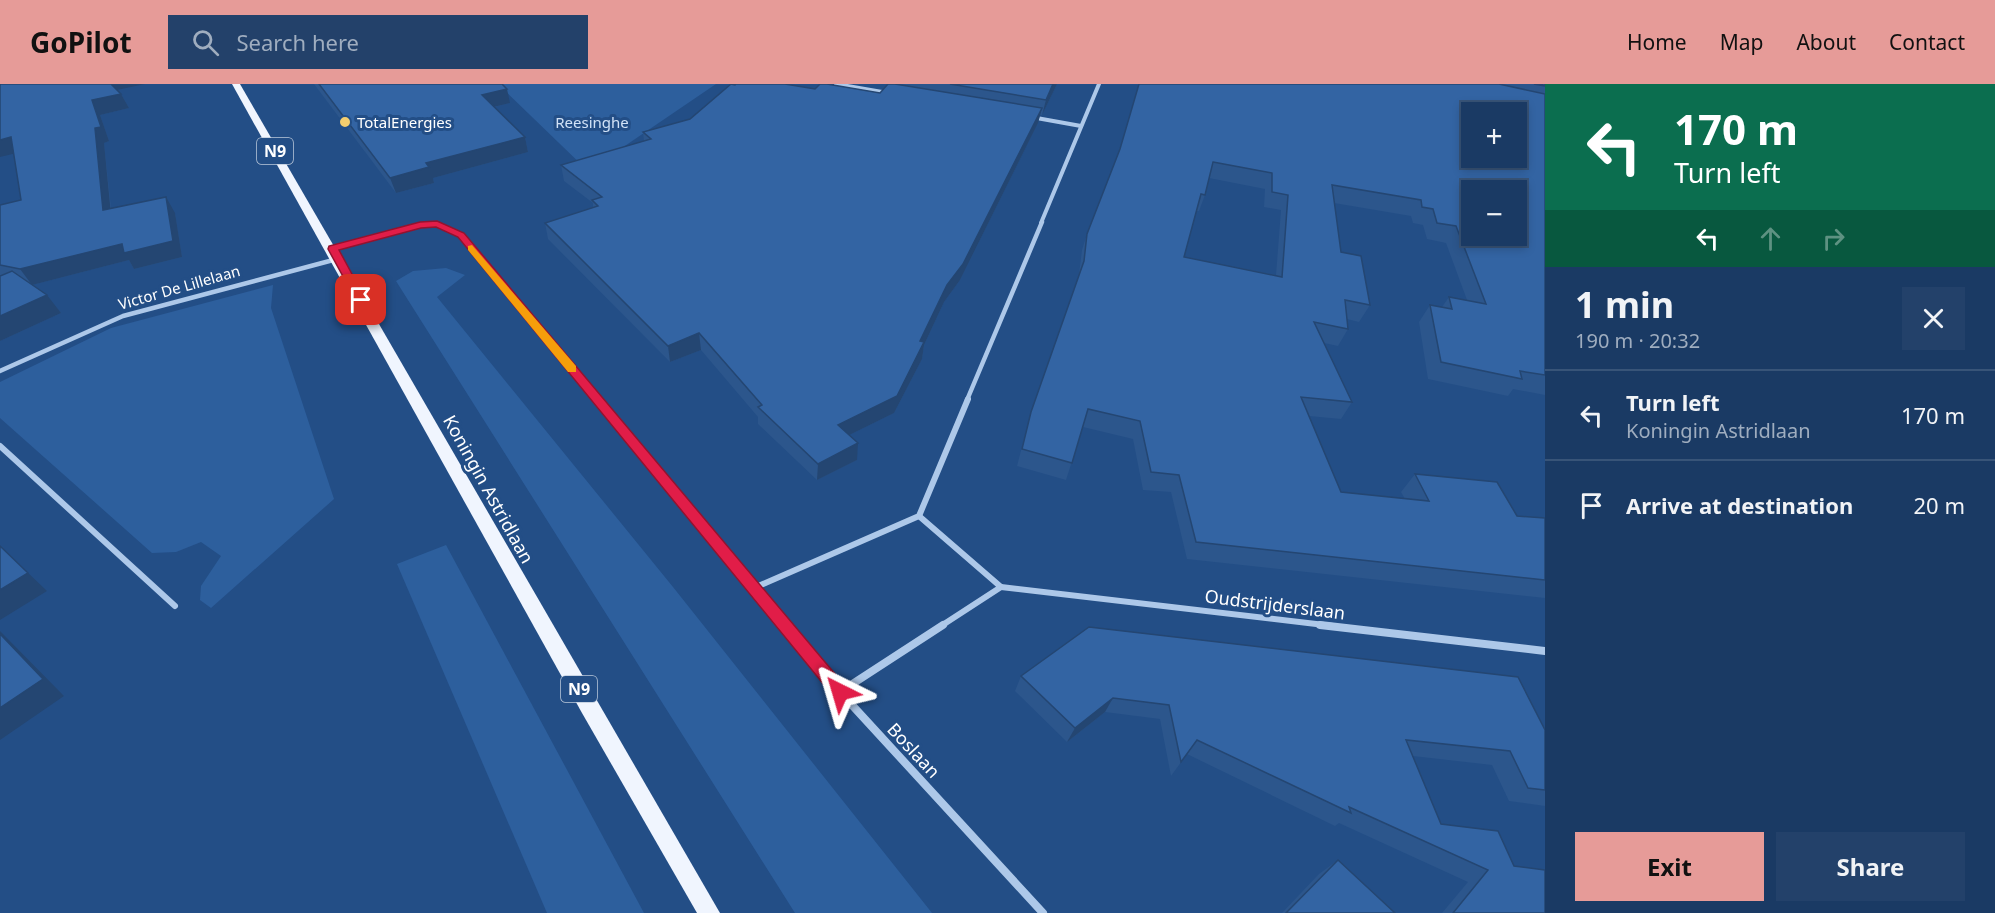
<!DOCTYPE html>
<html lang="en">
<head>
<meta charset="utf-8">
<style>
	:root { --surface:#1a3a64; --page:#23416a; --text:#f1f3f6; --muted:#9fadbf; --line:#385478; --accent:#e69b98 }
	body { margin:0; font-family:"Noto Sans",sans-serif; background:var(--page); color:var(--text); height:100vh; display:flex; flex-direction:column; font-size:22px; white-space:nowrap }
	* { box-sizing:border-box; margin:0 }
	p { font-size:20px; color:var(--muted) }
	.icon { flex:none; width:33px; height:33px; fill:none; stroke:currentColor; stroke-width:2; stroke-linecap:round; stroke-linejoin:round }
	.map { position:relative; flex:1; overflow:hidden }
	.side { display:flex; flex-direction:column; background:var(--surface); width:450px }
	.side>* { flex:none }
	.hud { background:#0b6e4f; color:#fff; overflow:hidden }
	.buttons { position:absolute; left:1461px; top:18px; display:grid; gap:12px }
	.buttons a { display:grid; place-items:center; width:66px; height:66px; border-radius:0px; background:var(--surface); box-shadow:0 3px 9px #0003,0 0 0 2px var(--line); font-size:30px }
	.pin { position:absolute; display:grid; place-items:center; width:51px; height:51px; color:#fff; margin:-26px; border-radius:12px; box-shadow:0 3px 9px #0006 }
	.me { position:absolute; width:66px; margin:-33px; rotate:320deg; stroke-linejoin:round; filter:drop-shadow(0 0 4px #0008) }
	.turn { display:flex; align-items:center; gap:21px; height:126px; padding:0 30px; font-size:27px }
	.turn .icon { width:78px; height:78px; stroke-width:2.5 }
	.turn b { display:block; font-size:42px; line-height:51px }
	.lanes { display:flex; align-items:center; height:57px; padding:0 30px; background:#0003; justify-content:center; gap:30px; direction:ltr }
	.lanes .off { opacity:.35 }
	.round { display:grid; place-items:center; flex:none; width:63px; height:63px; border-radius:0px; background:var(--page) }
	.summary { display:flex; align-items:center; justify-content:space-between; height:102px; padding:0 30px }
	h1 { font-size:36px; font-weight:700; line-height:45px }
	.action { display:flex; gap:12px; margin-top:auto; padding:12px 30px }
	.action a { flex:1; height:69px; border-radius:0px; background:var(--accent); color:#111; font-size:24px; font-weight:700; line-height:69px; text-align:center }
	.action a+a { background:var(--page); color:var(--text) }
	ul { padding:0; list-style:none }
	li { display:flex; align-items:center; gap:18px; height:90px; padding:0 30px; border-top:2px solid var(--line) }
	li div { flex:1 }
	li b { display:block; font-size:22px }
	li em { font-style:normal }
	header { display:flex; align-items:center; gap:36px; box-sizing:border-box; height:84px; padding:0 30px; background:var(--accent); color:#111 }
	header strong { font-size:28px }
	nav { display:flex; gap:33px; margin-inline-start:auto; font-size:21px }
	.search { width:420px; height:54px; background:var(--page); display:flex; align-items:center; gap:15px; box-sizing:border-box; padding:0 21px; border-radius:0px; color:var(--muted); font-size:22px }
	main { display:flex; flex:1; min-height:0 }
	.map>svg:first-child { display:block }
	.green { fill:#2d5f9d }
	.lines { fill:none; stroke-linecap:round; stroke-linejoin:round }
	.street-far3 { stroke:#adc8e9; stroke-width:4 }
	.street-far2 { stroke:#adc8e9; stroke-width:4.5 }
	.street-far1 { stroke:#adc8e9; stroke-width:6 }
	.street { stroke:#adc8e9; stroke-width:8 }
	.primary { fill:#f0f5fe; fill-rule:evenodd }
	.wall { fill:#2c568c; fill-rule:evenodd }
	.shaded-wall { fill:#244672 }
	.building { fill:#3364a3; stroke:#244672; stroke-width:1.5; fill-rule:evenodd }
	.route { fill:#e11d48; stroke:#92132f; stroke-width:1.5 }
	.slow { fill:#f59e0b }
	.poi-dot { fill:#f4ce6f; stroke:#234e86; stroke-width:2 }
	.labels { text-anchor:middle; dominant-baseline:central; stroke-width:6; stroke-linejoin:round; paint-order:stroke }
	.far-poi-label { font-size:15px; fill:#fff; stroke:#234e86; text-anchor:start }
	.far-park-label { font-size:15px; fill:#d1e2f7; stroke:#234e86 }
	.far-street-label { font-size:15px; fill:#fff; stroke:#234e86 }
	.shield { fill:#234e86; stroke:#bdcadb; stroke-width:1.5 }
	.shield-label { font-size:16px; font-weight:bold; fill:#fff }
	.street-label { font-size:18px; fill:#fff; stroke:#234e86 }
</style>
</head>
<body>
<header>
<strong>GoPilot</strong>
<div class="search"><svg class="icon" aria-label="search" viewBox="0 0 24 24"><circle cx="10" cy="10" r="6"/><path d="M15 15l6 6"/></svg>Search here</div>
<nav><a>Home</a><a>Map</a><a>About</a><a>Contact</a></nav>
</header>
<main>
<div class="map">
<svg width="1545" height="829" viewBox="0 0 1545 829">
	<rect width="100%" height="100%" fill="#234e86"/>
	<g class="green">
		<polygon points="498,0 716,0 588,87"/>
		<polygon points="446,184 465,191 437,213 673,503 932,829 795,829 396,197 413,187"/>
		<polygon points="273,201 271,224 334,415 211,524 200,516 201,502 221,472 201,458 176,468 152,469 0,334 0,298 111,244"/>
		<polygon points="446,461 644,829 547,829 397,480"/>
	</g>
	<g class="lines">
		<g class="street-far3">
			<polyline points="836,0 888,9"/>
			<polyline points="1031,33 1081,42"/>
			<polyline points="1041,139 1099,0"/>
		</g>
		<g class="street-far2">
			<polyline points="333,165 420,141 437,140 461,151 598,316"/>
			<polyline points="0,287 123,232 337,175"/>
			<polyline points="967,316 1042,138"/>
		</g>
		<g class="street-far1">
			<polyline points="597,315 785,542"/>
			<polyline points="0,362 175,522"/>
			<polyline points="919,432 1001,503 941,542"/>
			<polyline points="1001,503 1333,542"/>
			<polyline points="754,504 919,432 968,315"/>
		</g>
		<g class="street">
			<polyline points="784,541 840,608 1043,829"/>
			<polyline points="1320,541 1545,567"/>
			<polyline points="840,608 943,541"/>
		</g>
		<polygon class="primary" points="232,0 240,0 720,829 697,829 582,629"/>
	</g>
	<g class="wall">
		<polygon points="314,0 502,0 510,19 494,23 525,53 528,68 433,94 434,99 396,109"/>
		<polygon points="888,0 1057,0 1042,31 1040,31 1038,39 960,196 944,218 924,261 922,275 894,329 849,351 857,376 817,396 758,340 758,333 701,266 670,278 548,155 545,139 593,123 593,119 564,97 561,81 644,57 643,48 690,35 735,1 815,5 880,9"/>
		<path d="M1139,0h406v311l-32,-6 -5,7 -80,-17 -9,-57 11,-17 12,2 7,-10 18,3 -21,-57 -19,-4 -4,-14 -10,-2 -2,-7 -77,-13 7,49 29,53 -11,17 -12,-3 1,10 -10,17 -14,-3 28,59 -11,17 -32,-3 32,76 64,7 -4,-7 14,-18 102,42 28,2v80l-358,-39 -16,-67 -28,-2 -10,-51 -50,-12 -17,53 -49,-14 14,-54 48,-138 3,-24 5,-16 32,-83zM1209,94l56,11 -1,18 17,3 -5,65 -92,-18 12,-46h3l6,-16z"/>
		<polygon points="117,6 121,10 129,24 100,31 109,57 104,59 111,124 175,129 182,173 134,185 129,176 32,201 61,229 0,257 0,121 21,116"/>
		<polygon points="1021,592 1545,646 1545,722 1509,717 1492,681 1413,672 1441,740 1514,782 1545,829 1442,829 1468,798 1339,739 1335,742 1187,670 1171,692 1160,635 1105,628 1067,658 1015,607"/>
		<polygon points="1338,776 1395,829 1282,829 1319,790"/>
	</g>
	<g class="shaded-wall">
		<polygon points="109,0 145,0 112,7"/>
		<polygon points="1053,0 1057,0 1042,31 1046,16"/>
		<polygon points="507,5 510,19 485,25 482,11"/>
		<polygon points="121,10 129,24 100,31 109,57 104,59 112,141 103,126 92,16"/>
		<polygon points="1042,24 1038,39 960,196 944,218 924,261 922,275 894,329 837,357 838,341 920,257 947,201"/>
		<polygon points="11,53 21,68 0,73 0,56"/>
		<polygon points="525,53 528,68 433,94 434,99 396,109 390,94 426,79"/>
		<polygon points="166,113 175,129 182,173 134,185 129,176 32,201 20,185"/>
		<polygon points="47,211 61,229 0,257 0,232"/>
		<polygon points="699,249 701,266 670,278 668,262"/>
		<polygon points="858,359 857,376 817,396 818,380"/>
		<polygon points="0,462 47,507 0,536"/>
		<polygon points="0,547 64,612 0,656"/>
		<polygon points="1113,614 1105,628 1067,658 1075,644"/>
	</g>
	<g class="building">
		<polygon points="0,0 111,0 121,10 92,16 101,43 95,44 103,126 166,113 173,157 124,169 122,160 20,185 0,181 0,121 21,116 11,53 0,56"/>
		<polygon points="319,0 502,0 507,5 482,11 525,53 426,79 429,83 390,94"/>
		<polygon points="731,0 735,1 736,0 785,0 815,5 820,0 827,0 880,9 888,0 895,0 1042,24 963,180 947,201 920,257 924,258 897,312 838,341 858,359 818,380 758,323 762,321 699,249 668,262 545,139 598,122 592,116 602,113 561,81 651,55 643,48 690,35"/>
		<polygon points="950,0 1053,0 1046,16"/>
		<path d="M1139,0h360l46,10v281l-25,-4 2,8 -81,-17 -11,-57 22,4 -3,-12 37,7 -30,-78 -19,-3 -4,-14 -11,-2 -1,-7 -89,-15 9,67 20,4 9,49 -25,-5 3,29 -34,-7 38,80 -51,-5 40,95 88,9 -14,-27 82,8 20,34 28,2v62l-349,-38 -17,-67 -28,-3 -11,-51 -52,-12 -16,54 -50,-14 9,-37 53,-151 3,-27 33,-85zM1472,28h44v46h-44zM1213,78l59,11v19l16,3 -6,82 -98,-20 17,-63 4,1zM1472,106h44v46h-44z"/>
		<polygon points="1534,0 1545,0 1545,2"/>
		<polygon points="12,187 47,211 0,232 0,192"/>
		<polygon points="0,462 28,489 0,506"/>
		<polygon points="1089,543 1518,593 1545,646 1545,706 1528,704 1510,667 1406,656 1441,740 1498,747 1514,782 1545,786 1545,829 1453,829 1488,786 1349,723 1351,729 1197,656 1181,678 1169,621 1113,614 1075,644 1021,592"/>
		<polygon points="0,550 43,595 0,624"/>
		<polygon points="1338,776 1395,829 1286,829"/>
	</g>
	<polygon class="route" points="437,137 464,149 846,603 848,608 846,613 840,615 834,613 458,153 436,143 421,144 339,166 366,216 357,218 328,165 329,162 420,138"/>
	<polygon class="slow" points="472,161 576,282 576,288 568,288 468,166 468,162"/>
	<circle class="poi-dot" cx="345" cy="38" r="6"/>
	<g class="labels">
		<g class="far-poi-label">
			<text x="357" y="38">TotalEnergies</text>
		</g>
		<g class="far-park-label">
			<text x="592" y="38">Reesinghe</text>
		</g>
		<g class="far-street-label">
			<text transform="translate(179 203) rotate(-16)">Victor De Lillelaan</text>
		</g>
		<g class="shield">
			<rect x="257" y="54" width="36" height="26" rx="4.5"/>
			<rect x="561" y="592" width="36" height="26" rx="4.5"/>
		</g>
		<g class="shield-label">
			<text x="275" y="67">N9</text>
			<text x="579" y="605">N9</text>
		</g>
		<g class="street-label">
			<text transform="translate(489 405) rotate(61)">Koningin Astridlaan</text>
			<text transform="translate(1275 520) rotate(7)">Oudstrijderslaan</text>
			<text transform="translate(914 666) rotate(47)">Boslaan</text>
		</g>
	</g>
</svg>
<div class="buttons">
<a>+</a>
<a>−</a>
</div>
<div class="pin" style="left:361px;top:216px;background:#d93025"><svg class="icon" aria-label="arrive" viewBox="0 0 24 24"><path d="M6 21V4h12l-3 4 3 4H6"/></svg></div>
<svg class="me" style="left:840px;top:608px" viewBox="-20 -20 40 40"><path d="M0-17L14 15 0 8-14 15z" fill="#e11d48" stroke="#fff" stroke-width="4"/></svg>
</div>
<section class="side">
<div class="hud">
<div class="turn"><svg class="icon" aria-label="left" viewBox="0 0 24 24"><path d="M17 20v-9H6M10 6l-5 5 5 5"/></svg><div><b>170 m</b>Turn left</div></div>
<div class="lanes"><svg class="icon" aria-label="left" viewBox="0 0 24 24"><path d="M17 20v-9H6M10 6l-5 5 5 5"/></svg><svg class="icon off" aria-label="ahead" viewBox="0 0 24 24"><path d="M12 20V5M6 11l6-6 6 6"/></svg><svg class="icon off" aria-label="right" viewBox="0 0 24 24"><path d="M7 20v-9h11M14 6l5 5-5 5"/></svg></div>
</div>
<div class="summary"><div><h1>1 min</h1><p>190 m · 20:32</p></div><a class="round"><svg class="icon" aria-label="close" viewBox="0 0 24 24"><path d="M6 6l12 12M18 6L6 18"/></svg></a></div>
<ul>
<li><svg class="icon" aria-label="left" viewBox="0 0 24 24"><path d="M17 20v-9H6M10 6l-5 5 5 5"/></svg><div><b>Turn left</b><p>Koningin Astridlaan</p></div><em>170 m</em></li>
<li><svg class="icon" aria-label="arrive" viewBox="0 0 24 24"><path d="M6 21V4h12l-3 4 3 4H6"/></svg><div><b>Arrive at destination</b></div><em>20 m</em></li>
</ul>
<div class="action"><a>Exit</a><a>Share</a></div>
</section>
</main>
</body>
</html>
